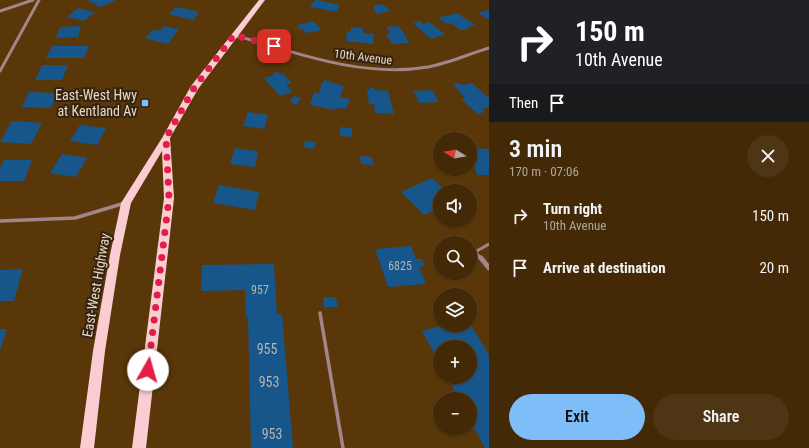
<!DOCTYPE html>
<html lang="en">
<head>
<meta charset="utf-8">
<style>
	:root { --surface:#442906; --page:#4e3514; --text:#f1f3f6; --muted:#afa69b; --line:#5c4528; --accent:#7fbdf9 }
	body { margin:0; font-family:"Roboto Condensed",sans-serif; background:var(--page); color:var(--text); height:100vh; display:flex; flex-direction:column; font-size:15px; white-space:nowrap }
	* { box-sizing:border-box; margin:0 }
	p { font-size:13px; color:var(--muted) }
	.icon { flex:none; width:22px; height:22px; fill:none; stroke:currentColor; stroke-width:2; stroke-linecap:round; stroke-linejoin:round }
	.map { position:relative; flex:1; overflow:hidden }
	.side { display:flex; flex-direction:column; background:var(--surface); width:320px }
	.side>* { flex:none }
	.hud { background:#202124; color:#fff; overflow:hidden }
	.needle { width:26px; rotate:281deg }
	.buttons { position:absolute; left:433px; top:132px; display:grid; gap:8px }
	.buttons a { display:grid; place-items:center; width:44px; height:44px; border-radius:50%; background:var(--surface); box-shadow:0 1px 3px #0004,0 0 0 1px var(--line); font-size:20px }
	.pin { position:absolute; display:grid; place-items:center; width:34px; height:34px; color:#fff; margin:-17px; border-radius:8px; box-shadow:0 2px 6px #0006 }
	.me { position:absolute; width:44px; margin:-22px; rotate:7deg; stroke-linejoin:round; filter:drop-shadow(0 0 3px #0008) }
	.turn { display:flex; align-items:center; gap:14px; height:84px; padding:0 20px; font-size:18px }
	.turn .icon { width:52px; height:52px; stroke-width:2.5 }
	.turn b { display:block; font-size:28px; line-height:34px }
	.then { display:flex; align-items:center; height:38px; padding:0 20px; background:#0003; gap:8px; font-size:15px }
	.round { display:grid; place-items:center; flex:none; width:42px; height:42px; border-radius:21px; background:var(--page) }
	.headline { display:flex; align-items:center; justify-content:space-between; height:68px; padding:0 20px }
	h1 { font-size:24px; font-weight:600; line-height:30px }
	.cta { display:flex; gap:8px; margin-top:auto; padding:8px 20px }
	.cta a { flex:1; height:46px; border-radius:24px; background:var(--accent); color:#111; font-size:16px; font-weight:600; line-height:46px; text-align:center }
	.cta a+a { background:var(--page); color:var(--text) }
	ul { padding:0; list-style:none }
	li { display:flex; align-items:center; gap:12px; height:52px; padding:0 20px }
	li div { flex:1 }
	li b { display:block; font-size:15px }
	li em { font-style:normal }
	main { display:flex; flex:1; min-height:0 }
	.map>svg:first-child { display:block }
	.building { fill:#16568b }
	.lines { fill:none; stroke-linecap:round; stroke-linejoin:round }
	.lane-far1 { stroke:#a18589; stroke-width:3 }
	.lane { stroke:#a18589; stroke-width:3.5 }
	.street-far2 { stroke:#a18589; stroke-width:3 }
	.street-far1 { stroke:#a18589; stroke-width:3.5 }
	.street { stroke:#a18589; stroke-width:5 }
	.primary { fill:#facdd3; fill-rule:evenodd }
	.route { stroke:#e11d48; stroke-width:7; stroke-dasharray:0 12.6 }
	.poi-dot { fill:#7fbdf9; stroke:#332311; stroke-width:1.5 }
	.labels { text-anchor:middle; dominant-baseline:central; stroke-width:4; stroke-linejoin:round; paint-order:stroke }
	.far-street-label { font-size:12px; fill:#ecd6c0; stroke:#332311 }
	.number-label { font-size:12px; fill:#b6b6b3 }
	.poi-label { font-size:14px; fill:#ecd6c0; stroke:#332311; text-anchor:end }
	.street-label { font-size:14px; fill:#ecd6c0; stroke:#332311 }
	.near-number-label { font-size:14px; fill:#b6b6b3 }
</style>
</head>
<body>
<main>
<div class="map">
<svg width="489" height="448" viewBox="0 0 489 448">
	<rect width="100%" height="100%" fill="#5a3708"/>
	<g class="building">
		<polygon points="90,0 116,0 101,7 88,1"/>
		<polygon points="315,0 318,0 340,5 336,12 310,7"/>
		<polygon points="382,4 391,11 376,14 373,6"/>
		<polygon points="176,7 196,11 195,12 199,13 193,20 169,14"/>
		<polygon points="78,8 95,12 84,21 67,17"/>
		<polygon points="489,10 489,20 478,13"/>
		<polygon points="457,13 475,25 467,28 468,29 464,30 460,30 451,23 447,24 438,18"/>
		<polygon points="313,21 322,30 306,33 303,29 299,30 297,27 300,27 298,25"/>
		<polygon points="420,21 424,24 429,22 445,34 431,39 413,23"/>
		<polygon points="81,26 78,37 56,38 60,27"/>
		<polygon points="164,26 179,29 169,43 166,44 145,38 154,29 160,31"/>
		<polygon points="398,26 404,33 409,43 392,44 386,34 391,34 386,27"/>
		<polygon points="351,27 363,28 363,33 374,34 373,44 346,41 347,31 351,32"/>
		<polygon points="52,46 89,46 84,58 46,58"/>
		<polygon points="42,65 68,65 62,80 35,80"/>
		<polygon points="278,72 280,74 282,73 292,83 286,85 292,92 280,96 264,78 274,75 272,73"/>
		<polygon points="325,80 344,86 340,97 350,99 346,109 337,108 336,110 310,105 314,92 319,93 322,83"/>
		<polygon points="459,83 462,85 472,83 489,98 489,107 482,109 485,112 478,114 461,99 465,98 453,84"/>
		<polygon points="370,88 374,88 375,90 388,91 394,114 375,113 374,104 369,104 367,90 370,90"/>
		<polygon points="432,90 439,102 420,103 413,91"/>
		<polygon points="29,92 58,93 51,108 22,107"/>
		<polygon points="294,96 301,98 297,105 290,102"/>
		<polygon points="248,112 268,115 264,129 243,126"/>
		<polygon points="12,121 42,123 31,144 0,142"/>
		<polygon points="80,125 106,128 97,145 70,141"/>
		<polygon points="340,127 352,128 352,137 340,136"/>
		<polygon points="305,141 316,142 314,149 304,147"/>
		<polygon points="235,148 258,151 255,167 230,164"/>
		<polygon points="470,148 489,149 489,175 477,175"/>
		<polygon points="62,154 87,158 76,177 50,173"/>
		<polygon points="360,156 372,157 373,165 361,164"/>
		<polygon points="4,160 32,160 24,181 0,181 0,168"/>
		<polygon points="432,178 446,191 440,191 440,213 436,209 424,215 401,192"/>
		<polygon points="219,185 259,192 255,210 213,203"/>
		<polygon points="411,246 416,259 422,259 425,266 419,267 426,284 388,287 375,249"/>
		<polygon points="274,264 277,315 282,314 293,448 251,448 248,317 246,317 245,290 201,291 202,265"/>
		<polygon points="23,269 14,301 0,301 0,270"/>
		<polygon points="323,297 336,297 338,307 324,307"/>
		<polygon points="444,325 471,325 489,355 489,448 485,448 470,420 470,399 459,399 447,377 470,377 470,347 440,347 440,364 422,331"/>
		<polygon points="0,329 7,329 0,351"/>
	</g>
	<g class="lines">
		<polyline class="lane-far1" points="475,252 489,244"/>
		<polyline class="lane" points="320,313 343,448"/>
		<g class="street-far2">
			<polyline points="0,11 33,0"/>
			<path d="M234,35c63,18 127,43 194,32 21,-4 41,-13 61,-19"/>
			<polyline points="0,71 39,0"/>
		</g>
		<g class="street-far1">
			<polyline points="0,221 75,218 125,203"/>
			<polyline points="475,252 481,259"/>
		</g>
		<polyline class="street" points="481,258 489,268"/>
		<polygon class="primary" points="259,0 265,0 198,89 170,138 174,198 146,448 132,448 164,198 162,151 131,203 120,255 105,351 94,448 80,448 93,351 110,255 121,203 162,138 191,86"/>
	</g>
	<g class="lines">
		<polyline class="route" points="148,370 169,198 166,138 194,88 234,35 274,46"/>
	</g>
	<rect class="poi-dot" x="141" y="99" width="8" height="8" rx="2"/>
	<g class="labels">
		<g class="far-street-label">
			<text transform="translate(363 57) rotate(7)">10th Avenue</text>
		</g>
		<g class="number-label">
			<text x="400" y="266">6825</text>
			<text x="260" y="290">957</text>
		</g>
		<g class="poi-label">
			<text x="137" y="95">East-West Hwy<tspan x="137" dy="16">at Kentland Av</tspan></text>
		</g>
		<g class="street-label">
			<text transform="translate(96 285) rotate(-80)">East-West Highway</text>
		</g>
		<g class="near-number-label">
			<text x="267" y="349">955</text>
			<text x="269" y="382">953</text>
			<text x="272" y="434">953</text>
		</g>
	</g>
</svg>
<div class="buttons">
<a><svg class="needle" viewBox="-14 -14 28 28"><path d="M0-13l5 13h-10z" fill="#e53935"/><path d="M0 13l5-13h-10z" fill="#afa69b"/></svg></a>
<a><svg class="icon" aria-label="sound" viewBox="0 0 24 24"><path d="M4 9h4l5-4v14l-5-4H4zM17 9q2 3 0 6"/></svg></a>
<a><svg class="icon" aria-label="search" viewBox="0 0 24 24"><circle cx="10" cy="10" r="6"/><path d="M15 15l6 6"/></svg></a>
<a><svg class="icon" aria-label="layers" viewBox="0 0 24 24"><path d="M12 4l9 5-9 5-9-5zM3 14l9 5 9-5"/></svg></a>
<a>+</a>
<a>−</a>
</div>
<div class="pin" style="left:274px;top:46px;background:#d93025"><svg class="icon" aria-label="arrive" viewBox="0 0 24 24"><path d="M6 21V4h12l-3 4 3 4H6"/></svg></div>
<svg class="me" style="left:148px;top:370px" viewBox="-20 -20 40 40"><circle r="19" fill="#fff"/><path d="M0-13L10 11 0 6-10 11z" fill="#e11d48"/></svg>
</div>
<section class="side">
<div class="hud">
<div class="turn"><svg class="icon" aria-label="right" viewBox="0 0 24 24"><path d="M7 20v-9h11M14 6l5 5-5 5"/></svg><div><b>150 m</b>10th Avenue</div></div>
<div class="then">Then<svg class="icon" aria-label="arrive" viewBox="0 0 24 24"><path d="M6 21V4h12l-3 4 3 4H6"/></svg></div>
</div>
<div class="headline"><div><h1>3 min</h1><p>170 m · 07:06</p></div><a class="round"><svg class="icon" aria-label="close" viewBox="0 0 24 24"><path d="M6 6l12 12M18 6L6 18"/></svg></a></div>
<ul>
<li><svg class="icon" aria-label="right" viewBox="0 0 24 24"><path d="M7 20v-9h11M14 6l5 5-5 5"/></svg><div><b>Turn right</b><p>10th Avenue</p></div><em>150 m</em></li>
<li><svg class="icon" aria-label="arrive" viewBox="0 0 24 24"><path d="M6 21V4h12l-3 4 3 4H6"/></svg><div><b>Arrive at destination</b></div><em>20 m</em></li>
</ul>
<div class="cta"><a>Exit</a><a>Share</a></div>
</section>
</main>
</body>
</html>
